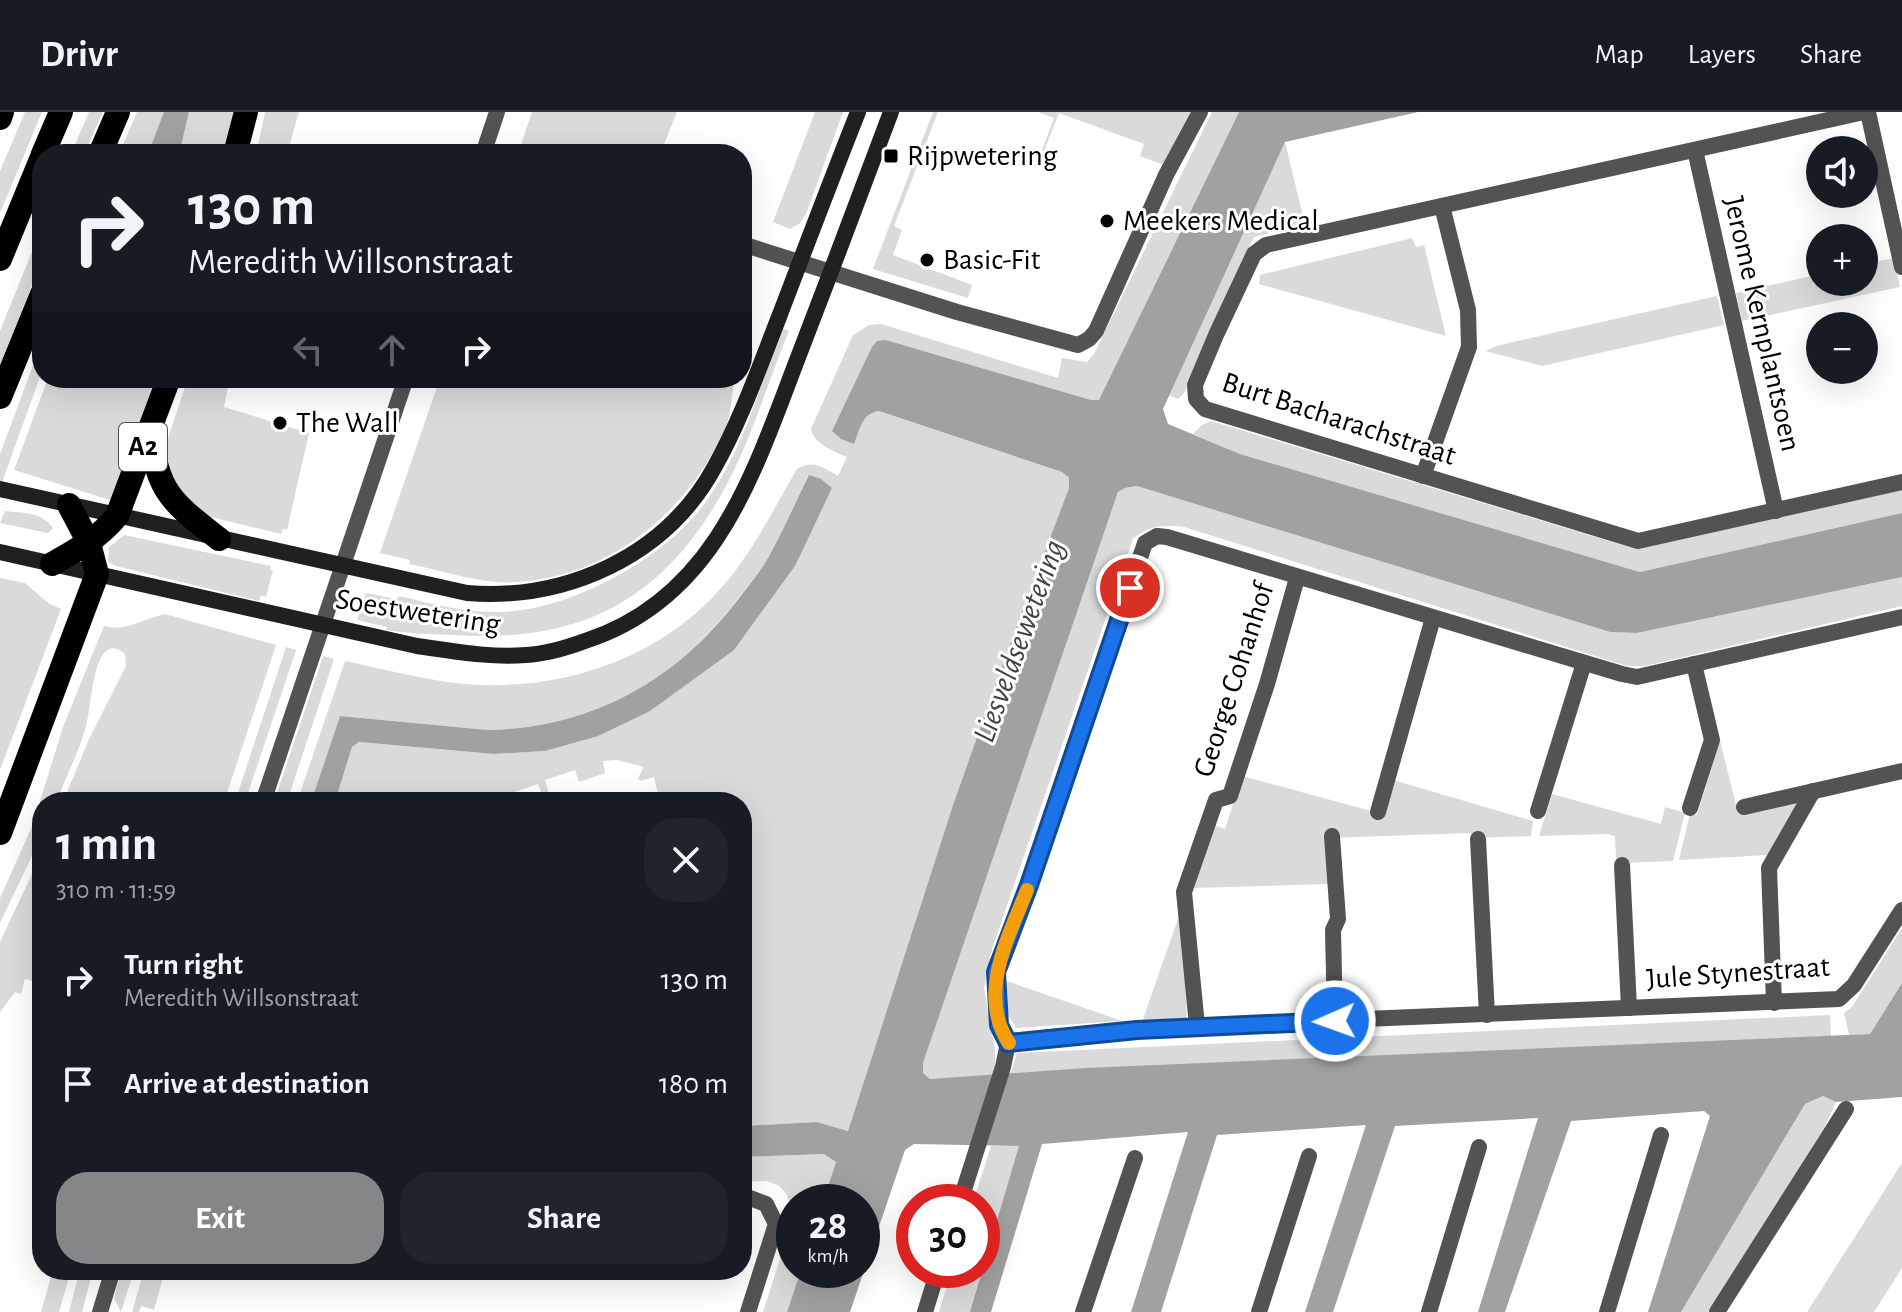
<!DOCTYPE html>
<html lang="en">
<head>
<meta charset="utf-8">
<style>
	:root { --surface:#171b24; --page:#20242c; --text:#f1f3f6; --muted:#9ea1a6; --line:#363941; --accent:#858687 }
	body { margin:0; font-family:"Alegreya Sans",sans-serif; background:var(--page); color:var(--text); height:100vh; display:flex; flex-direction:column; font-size:30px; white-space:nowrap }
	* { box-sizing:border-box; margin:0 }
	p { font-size:26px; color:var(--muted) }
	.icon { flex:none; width:44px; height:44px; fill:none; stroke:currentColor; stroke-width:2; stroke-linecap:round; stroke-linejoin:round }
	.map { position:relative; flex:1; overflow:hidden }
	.details { position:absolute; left:32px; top:680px; width:720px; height:488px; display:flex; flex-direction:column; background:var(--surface); border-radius:32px; box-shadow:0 8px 32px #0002 }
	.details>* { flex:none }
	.banner { position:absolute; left:32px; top:32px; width:720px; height:244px; border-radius:32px; box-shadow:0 8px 32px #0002; background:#171b24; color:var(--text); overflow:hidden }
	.tools { position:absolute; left:1806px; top:24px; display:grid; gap:16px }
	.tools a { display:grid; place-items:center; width:72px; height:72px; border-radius:50%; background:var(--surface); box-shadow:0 8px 32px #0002; font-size:40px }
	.speed { position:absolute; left:776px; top:1072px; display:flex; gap:16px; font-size:40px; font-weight:700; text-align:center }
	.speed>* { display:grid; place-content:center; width:104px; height:104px; border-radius:50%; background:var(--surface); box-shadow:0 8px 32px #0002; line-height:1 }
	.speed small { font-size:20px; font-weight:400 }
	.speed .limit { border:12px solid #d22; background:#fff; color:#111 }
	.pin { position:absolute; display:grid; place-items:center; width:68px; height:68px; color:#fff; margin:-34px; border:4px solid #fff; border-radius:50%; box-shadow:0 2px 8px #0007 }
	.me { position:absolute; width:88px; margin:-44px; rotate:268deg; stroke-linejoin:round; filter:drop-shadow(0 0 6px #0008) }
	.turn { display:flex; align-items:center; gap:28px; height:168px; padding:0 24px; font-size:36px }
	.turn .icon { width:104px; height:104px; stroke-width:2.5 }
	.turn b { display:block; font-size:56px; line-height:68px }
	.lanes { display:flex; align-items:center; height:76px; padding:0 24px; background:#0003; justify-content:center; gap:40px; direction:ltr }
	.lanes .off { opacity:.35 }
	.round { display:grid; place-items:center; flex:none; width:84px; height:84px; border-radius:32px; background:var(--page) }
	.summary { display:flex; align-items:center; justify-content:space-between; height:136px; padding:0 24px }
	h1 { font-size:48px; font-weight:700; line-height:60px }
	.primary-button { display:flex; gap:16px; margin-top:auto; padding:16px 24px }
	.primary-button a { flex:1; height:92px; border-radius:32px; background:var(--accent); color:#fff; font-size:32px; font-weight:700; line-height:92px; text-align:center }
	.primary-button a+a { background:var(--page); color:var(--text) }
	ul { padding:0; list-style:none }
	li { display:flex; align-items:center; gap:24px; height:104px; padding:0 24px }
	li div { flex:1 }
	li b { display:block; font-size:30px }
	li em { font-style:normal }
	header { display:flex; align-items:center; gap:48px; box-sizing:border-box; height:112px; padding:0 40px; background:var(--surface); border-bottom:2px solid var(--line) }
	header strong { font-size:38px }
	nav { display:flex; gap:44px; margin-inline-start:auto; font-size:28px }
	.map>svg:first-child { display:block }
	.green { fill:#dadada }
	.water { fill:#a1a1a1 }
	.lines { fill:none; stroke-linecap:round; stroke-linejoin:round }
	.minor { stroke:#535353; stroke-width:16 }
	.tertiary { stroke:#535353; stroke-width:16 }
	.secondary { stroke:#202020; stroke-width:16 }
	.motorway { stroke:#000; stroke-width:24 }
	.route-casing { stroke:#114b97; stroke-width:20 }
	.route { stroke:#1a73e8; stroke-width:14 }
	.slow { stroke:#f59e0b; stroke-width:14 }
	.poi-dot { fill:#000; stroke:#fff; stroke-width:3 }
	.labels { text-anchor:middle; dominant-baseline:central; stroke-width:6; stroke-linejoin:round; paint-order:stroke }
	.shield { fill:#fff; stroke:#4c4c4c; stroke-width:2 }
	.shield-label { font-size:28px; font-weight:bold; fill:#000 }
	.poi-label { font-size:30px; fill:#000; stroke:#fff; text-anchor:start }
	.street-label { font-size:30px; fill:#000; stroke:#fff }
	.water-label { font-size:32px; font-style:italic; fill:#424242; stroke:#fff }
</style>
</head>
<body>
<header>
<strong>Drivr</strong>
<nav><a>Map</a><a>Layers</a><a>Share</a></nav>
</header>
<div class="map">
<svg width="1902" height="1200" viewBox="0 0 1902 1200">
	<rect width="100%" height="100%" fill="#fff"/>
	<g class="green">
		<polygon points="25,0 42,0 0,101 0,59"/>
		<polygon points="89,0 103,0 84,42 71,42"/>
		<polygon points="137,0 235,0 225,42 119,42"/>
		<polygon points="265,0 299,0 287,42 256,42"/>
		<polygon points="532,0 677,0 660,42 518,42"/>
		<polygon points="815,0 843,0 806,102 800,111 790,117 773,110"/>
		<polygon points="933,0 938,0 894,114 902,118 893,143 972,173 968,186 873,157"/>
		<polygon points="1038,0 1192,0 1164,53 1140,44 1144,32 1059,1 1041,47 1039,46 1054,6"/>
		<path d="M1212,0h27l-135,282 -5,6h-8l-205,-60 -22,79 7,-7 8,-1 183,61 7,6v10l-59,156 -57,161 -105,326 -31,-9 -75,4v-324h-82l-6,-25 -14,4 -2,-3 6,-11 -27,-7 -14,1 2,12 -26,9 -4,-12 -30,10 4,14 -6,3 -5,-13 -29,10 2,8h-18l-1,-5 -26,1v4h-14v-3h-18l-1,3h-98l17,-55 7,-5 135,12 51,-3 189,-101 61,-84 13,-90c-13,27 -25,56 -40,82 -7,12 -17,24 -26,35 -65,87 -143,135 -254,137l-148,-14 -29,86h-14l48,-141c39,8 79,19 119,23 95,8 195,-24 258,-97 31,-35 52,-79 75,-118 16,-10 27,-1 41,7l9,-19c-14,-6 -32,-12 -36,-28l42,-94 16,-10 12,-1 177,54 4,-20 25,4 7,-8z"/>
		<polygon points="1285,30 1305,112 1254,125 1184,281 1178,287 1169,283"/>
		<polygon points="42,115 42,148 0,253 0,219"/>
		<polygon points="1412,126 1416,135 1424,133 1446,224 1259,172 1260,163"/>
		<polygon points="1894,146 1900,175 1742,209 1736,181 1820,162 1820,170 1864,170 1864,152"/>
		<polygon points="1717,184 1724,213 1542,254 1485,239 1500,233"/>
		<path d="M782,216l7,3c-21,50 -36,104 -62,153 -61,115 -145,160 -274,151 -24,-1 -42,-1 -67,-5l1,-3 -30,-7 9,-27 31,6 2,-3c34,8 67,17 103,16 72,-3 167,-55 208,-116 34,-50 51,-112 72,-168z"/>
		<polygon points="38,240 41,250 40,265 0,376 0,342"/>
		<polygon points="48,266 161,266 110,388 14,358"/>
		<polygon points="188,266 230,266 224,295 309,321 287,418 283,417 281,422 211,405 182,389 164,348 166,332"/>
		<path d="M440,266h289l5,3c-2,14 -3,30 -7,43 -5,15 -15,30 -23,43 -41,64 -109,110 -186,115 -35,3 -74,-11 -109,-18l1,-4 -30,-7z"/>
		<polygon points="1211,309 1635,437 1902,378 1902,401 1640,460 1240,342 1193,322 1202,313"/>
		<path d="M1137,374l473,146 27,1 265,-56v29l-257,60h-18l-443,-139c-19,-2 -36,-2 -51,12l-141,410 -8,39 11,61v27l-65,3 -7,-6v-10l195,-571 7,-4z"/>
		<path d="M5,399c17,2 38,1 48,17l-5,5 -48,-10z"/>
		<polygon points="124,423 271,454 270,457 273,458 266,485 261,483 259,489 116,454 108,450 109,435"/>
		<polygon points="0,466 25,471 48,491 61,497 0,658"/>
		<path d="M165,502l111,31 -52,157h-161l26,-63 37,-73 -1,-12c-7,-6 -14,-9 -21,-1 -12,15 -13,54 -18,73 -7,26 -20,51 -30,76h-14v33l-42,88v-25l33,-74 30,-97 41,-101c23,6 39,-7 61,-12z"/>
		<polygon points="286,535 296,538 245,690 235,690"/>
		<polygon points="323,544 334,547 287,690 274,690"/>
		<polygon points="1720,629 1738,701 1797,689 1796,697 1768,743 1679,748 1690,701 1697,703"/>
		<polygon points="1242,664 1375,700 1393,668 1533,709 1531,724 1472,726 1471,721 1327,726 1328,772 1193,776 1212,712 1225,717"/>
		<polygon points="1552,682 1661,712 1665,695 1685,701 1673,749 1622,751 1616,748 1615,724 1608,722 1539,724"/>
		<polygon points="42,741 42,871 25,867 21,882 15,880 0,900 0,830"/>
		<polygon points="1181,798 1187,906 1142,910"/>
		<polygon points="1902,816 1902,871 1870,922 1849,923 1844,901 1852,895"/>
		<polygon points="1007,869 1122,909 1016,916 1008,902"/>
		<polygon points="1830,903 1831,924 1010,963 1017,941"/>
		<polygon points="1823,984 1836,990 1824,1016 1708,1200 1681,1200 1805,992"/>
		<polygon points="991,1034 1020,1034 970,1200 939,1200 952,1158 982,1158 982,1090 973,1090"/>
		<polygon points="824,1042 836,1050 823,1090 794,1090 794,1158 801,1158 787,1200 763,1200 793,1107 791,1093 786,1081 778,1073 766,1069 742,1070 742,1045"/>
		<polygon points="1902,1051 1902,1156 1874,1200 1807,1200"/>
		<polygon points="53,1158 71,1158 59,1200 41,1200"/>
		<polygon points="80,1158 93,1158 82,1200 69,1200"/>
		<polygon points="122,1158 134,1158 121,1200 114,1186"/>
		<polygon points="144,1158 165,1158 154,1198 141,1194 139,1200 132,1200"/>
	</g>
	<g class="water">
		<polygon points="164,0 189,0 179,42 148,42"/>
		<path d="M1239,0h179l-133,30 -122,267 5,15 72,30 400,118 262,-59v64l-265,56 -27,-1 -473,-146 -12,2 -7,4 -195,571v10l7,6 156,-11 784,-34 32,-51v114l-66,5 -13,-6 -18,8 -124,208h-33l62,-196 -6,-5 -133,10 -66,191h-27l60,-194 -143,8 -62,186h-28l61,-187 -149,10 -56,177h-30l57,-180 -146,12 -51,168h-21l49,-166 -105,-2 -9,6 -55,162h-63l14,-42h61v-68h-39l13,-40 -12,-8 -82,3v-31l75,-4 31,9 105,-326 57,-161 59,-156v-10l-7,-6 -183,-61c-17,2 -19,18 -25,33l-13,-5 -9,-8 40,-84 5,-6 9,-1 205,60h8z"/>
		<path d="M809,363l12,4 11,9 -37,78 -61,84 -84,61 -52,25 -53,15 -51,3 -135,-12 -7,5 -17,55h-24l29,-86 148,14c105,-2 189,-50 251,-132 10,-13 21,-26 29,-40 15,-27 27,-55 41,-83z"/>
	</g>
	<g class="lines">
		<g class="minor">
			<polyline points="1864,0 1266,133 1254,142 1216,223 1195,273 1196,287 1205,297 1638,429 1902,370"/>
			<polyline points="1868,0 1902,155"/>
			<polyline points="1695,38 1776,399"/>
			<polyline points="742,132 957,200 1078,233 1089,227 1096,219 1166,63 1200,0"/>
			<polyline points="1423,364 1469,235 1468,198 1442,94"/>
			<polyline points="1744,695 1902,659"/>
			<polyline points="1690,696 1712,628 1694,552"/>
			<polyline points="1538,699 1584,551"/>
			<polyline points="1378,700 1433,506"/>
			<polyline points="1332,724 1338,807 1333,818 1335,909"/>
			<polyline points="1478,727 1487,903"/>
			<polyline points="1622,753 1629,896"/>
			<polyline points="1774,891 1769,756 1813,679"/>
			<polyline points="1197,914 1184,780 1216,688 1230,684 1267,572 1297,466"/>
			<polyline points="1008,931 999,913 996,860 1029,773 1145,431 1157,424 1167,425 1622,562 1637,565 1902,505"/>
			<polyline points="1008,931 1197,914 1839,887 1854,873 1902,798"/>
			<polyline points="742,1083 766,1092 776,1112 748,1200"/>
			<polyline points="960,1090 1003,955 1008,931"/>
			<polyline points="925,1200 938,1158"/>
			<polyline points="1083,1200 1135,1046"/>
			<polyline points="1259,1200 1309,1044"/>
			<polyline points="1429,1200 1479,1035"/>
			<polyline points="1607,1200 1661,1023"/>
			<polyline points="1717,1200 1846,997"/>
		</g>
		<g class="tertiary">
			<polyline points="483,42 497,0"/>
			<polyline points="263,690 406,266"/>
			<polyline points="100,1200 113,1158"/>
		</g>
		<g class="secondary">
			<path d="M0,377l467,104c98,8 198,-36 247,-125 27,-48 45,-100 65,-151 26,-68 52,-137 79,-205"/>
			<path d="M0,440l417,94c36,5 73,12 109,9 20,-1 40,-7 59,-14 127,-41 166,-160 209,-273 33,-85 65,-171 97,-256"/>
		</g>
		<g class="motorway">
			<polyline points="0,6 2,0"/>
			<polyline points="43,42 61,0"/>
			<polyline points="100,42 118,0"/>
			<polyline points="235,42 246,0"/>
			<polyline points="0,147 42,45"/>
			<polyline points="0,285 42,182"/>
			<path d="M150,321c8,61 23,70 69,106"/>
			<path d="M52,452c25,-14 47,-26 65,-48l52,-138"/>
			<polyline points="0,721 97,462 89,431 69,393"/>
		</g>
	</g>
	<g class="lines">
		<g class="route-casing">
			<polyline id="route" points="1130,476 1029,773 996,860 999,913 1008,931 1137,918 1335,909"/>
		</g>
		<use href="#route" class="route"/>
		<path class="slow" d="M1009,931c-32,-48 -1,-105 18,-153"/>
	</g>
	<g class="poi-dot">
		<rect x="883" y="36" width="16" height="16" rx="4"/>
		<circle cx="1107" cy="109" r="8"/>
		<circle cx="927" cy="148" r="8"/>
		<circle cx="280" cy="311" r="8"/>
	</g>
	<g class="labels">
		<rect class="shield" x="119" y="311" width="48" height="48" rx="6"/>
		<g class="shield-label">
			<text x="143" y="335">A2</text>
		</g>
		<g class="poi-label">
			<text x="907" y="44">Rijpwetering</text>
			<text x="1123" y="109">Meekers Medical</text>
			<text x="943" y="148">Basic-Fit</text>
			<text x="296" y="311">The Wall</text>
		</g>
		<g class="street-label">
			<text transform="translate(1762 212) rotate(77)">Jerome Kernplantsoen</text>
			<text transform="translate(1339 307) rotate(18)">Burt Bacharachstraat</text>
			<text transform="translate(418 500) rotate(9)">Soestwetering</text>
			<text transform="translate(1234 568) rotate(-72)">George Cohanhof</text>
			<text transform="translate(1738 861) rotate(-4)">Jule Stynestraat</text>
		</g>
		<g class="water-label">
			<text transform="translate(1019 529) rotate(-70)">Liesveldsewetering</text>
		</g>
	</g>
</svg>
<div class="tools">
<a><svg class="icon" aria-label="sound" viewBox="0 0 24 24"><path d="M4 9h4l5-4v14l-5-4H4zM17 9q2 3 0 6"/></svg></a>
<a>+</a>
<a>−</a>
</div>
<div class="speed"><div>28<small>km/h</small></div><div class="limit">30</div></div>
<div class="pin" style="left:1130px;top:476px;background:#d93025"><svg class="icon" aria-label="arrive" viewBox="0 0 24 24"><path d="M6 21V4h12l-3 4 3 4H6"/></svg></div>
<svg class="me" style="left:1335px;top:909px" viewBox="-20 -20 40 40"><circle r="17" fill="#1a73e8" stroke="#fff" stroke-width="3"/><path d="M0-11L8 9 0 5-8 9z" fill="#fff"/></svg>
<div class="banner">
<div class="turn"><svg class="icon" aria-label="right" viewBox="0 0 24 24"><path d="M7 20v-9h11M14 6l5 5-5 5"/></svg><div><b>130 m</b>Meredith Willsonstraat</div></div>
<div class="lanes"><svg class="icon off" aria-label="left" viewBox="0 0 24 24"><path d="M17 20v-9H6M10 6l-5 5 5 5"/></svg><svg class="icon off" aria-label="ahead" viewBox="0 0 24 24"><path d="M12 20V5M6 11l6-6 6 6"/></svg><svg class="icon" aria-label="right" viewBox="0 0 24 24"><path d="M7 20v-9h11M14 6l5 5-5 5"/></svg></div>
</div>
<section class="details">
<div class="summary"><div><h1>1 min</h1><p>310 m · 11:59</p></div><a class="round"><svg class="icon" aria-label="close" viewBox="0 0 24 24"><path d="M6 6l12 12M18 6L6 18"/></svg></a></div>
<ul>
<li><svg class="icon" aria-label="right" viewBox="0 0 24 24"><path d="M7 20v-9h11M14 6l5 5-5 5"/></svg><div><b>Turn right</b><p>Meredith Willsonstraat</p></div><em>130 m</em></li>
<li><svg class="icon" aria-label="arrive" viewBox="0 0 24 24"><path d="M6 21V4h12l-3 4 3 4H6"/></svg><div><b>Arrive at destination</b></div><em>180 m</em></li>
</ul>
<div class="primary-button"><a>Exit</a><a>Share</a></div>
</section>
</div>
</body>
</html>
